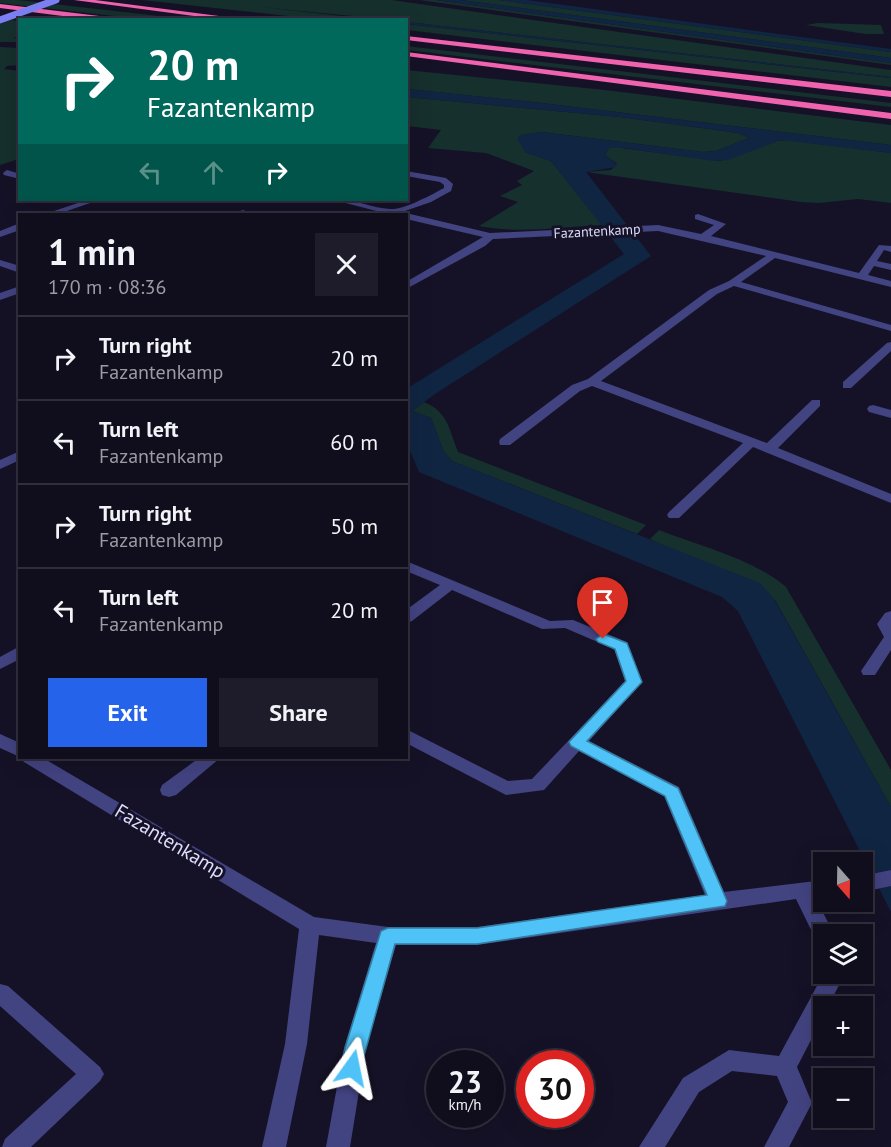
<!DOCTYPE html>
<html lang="en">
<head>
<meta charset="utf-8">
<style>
	:root { --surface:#100e1d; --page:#1e1c2a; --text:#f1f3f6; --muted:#9c9ca4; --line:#302e3b; --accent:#2563eb }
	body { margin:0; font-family:"PT Sans",sans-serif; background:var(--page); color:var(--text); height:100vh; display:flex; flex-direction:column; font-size:22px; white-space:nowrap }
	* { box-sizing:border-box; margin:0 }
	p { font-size:20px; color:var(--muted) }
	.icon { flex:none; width:33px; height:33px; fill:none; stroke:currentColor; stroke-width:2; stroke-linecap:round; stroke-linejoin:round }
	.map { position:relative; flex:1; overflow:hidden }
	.details { position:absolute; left:18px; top:213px; width:390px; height:546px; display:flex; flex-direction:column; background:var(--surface); border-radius:0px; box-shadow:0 6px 24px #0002,0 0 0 2px var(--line) }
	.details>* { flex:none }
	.guide { position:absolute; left:18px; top:18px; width:390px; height:183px; border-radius:0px; box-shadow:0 6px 24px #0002,0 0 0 2px var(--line); background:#00695c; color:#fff; overflow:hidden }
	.needle { width:39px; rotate:160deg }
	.buttons { position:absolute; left:813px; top:852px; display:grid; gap:12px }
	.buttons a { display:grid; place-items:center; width:60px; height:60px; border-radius:0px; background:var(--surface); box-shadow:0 6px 24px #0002,0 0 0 2px var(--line); font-size:30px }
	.speed { position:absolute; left:426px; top:1050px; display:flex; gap:12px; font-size:30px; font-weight:700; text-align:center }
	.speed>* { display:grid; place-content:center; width:78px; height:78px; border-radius:50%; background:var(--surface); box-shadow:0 6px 24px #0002,0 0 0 2px var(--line); line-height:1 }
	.speed small { font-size:15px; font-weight:400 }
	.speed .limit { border:9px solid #d22; background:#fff; color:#111 }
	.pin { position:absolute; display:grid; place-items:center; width:51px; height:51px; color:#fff; margin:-62px -26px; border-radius:50% 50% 50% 0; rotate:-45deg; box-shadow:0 0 6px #0007 }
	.pin .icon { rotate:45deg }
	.me { position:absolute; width:66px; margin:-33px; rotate:12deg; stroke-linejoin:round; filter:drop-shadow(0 0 4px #0008) }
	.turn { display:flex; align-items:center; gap:21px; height:126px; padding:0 30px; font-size:27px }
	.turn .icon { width:78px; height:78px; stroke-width:2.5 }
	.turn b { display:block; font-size:42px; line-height:51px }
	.lanes { display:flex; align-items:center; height:57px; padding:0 30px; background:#0003; justify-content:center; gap:30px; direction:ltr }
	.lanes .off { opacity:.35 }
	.round { display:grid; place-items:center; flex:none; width:63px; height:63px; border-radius:0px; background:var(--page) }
	.head { display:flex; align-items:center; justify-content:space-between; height:102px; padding:0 30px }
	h1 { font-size:36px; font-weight:700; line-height:45px }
	.button { display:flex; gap:12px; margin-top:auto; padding:12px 30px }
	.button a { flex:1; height:69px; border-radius:0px; background:var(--accent); color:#fff; font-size:24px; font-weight:700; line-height:69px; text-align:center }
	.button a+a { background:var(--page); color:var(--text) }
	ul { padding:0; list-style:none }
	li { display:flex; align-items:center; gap:18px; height:84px; padding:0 30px; border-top:2px solid var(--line) }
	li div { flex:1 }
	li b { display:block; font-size:22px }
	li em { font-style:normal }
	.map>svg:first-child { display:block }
	.green { fill:#16302e }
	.water { fill:#102542 }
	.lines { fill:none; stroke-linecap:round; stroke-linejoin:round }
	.street { fill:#424381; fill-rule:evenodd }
	.highway { fill:#f063ae; fill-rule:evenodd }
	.secondary-bridge { stroke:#7c80f2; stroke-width:7 }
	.route { fill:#4fc3f7; stroke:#337fa1; stroke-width:1.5 }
	.labels { text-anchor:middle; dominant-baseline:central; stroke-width:6; stroke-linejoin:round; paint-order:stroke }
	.far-street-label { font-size:14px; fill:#dedcfc; stroke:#151227 }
	.near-street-label { font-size:20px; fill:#dedcfc; stroke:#151227 }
</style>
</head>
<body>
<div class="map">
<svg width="891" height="1147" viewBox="0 0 891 1147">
	<rect width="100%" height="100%" fill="#151227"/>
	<g class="green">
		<polygon points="0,0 18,0 185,19 141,19 0,3"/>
		<polygon points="142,0 391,0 891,70 891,77 407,22 406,20 383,19 260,7 369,19 315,19"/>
		<polygon points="419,0 436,0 891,63 891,65"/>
		<polygon points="461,0 499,0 891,52 891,58"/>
		<polygon points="11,20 19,21 19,36 13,38 19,38 19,42 0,42 0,24"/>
		<polygon points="818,23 881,25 884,34 866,34 806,25"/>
		<polygon points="406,24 891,78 891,87 407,30"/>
		<polygon points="406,46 891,103 891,107 407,50"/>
		<polygon points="0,47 20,48 19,65 7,66 4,69 19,71 19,159 0,165"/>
		<polygon points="406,70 605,90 891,125 891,145 533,102 407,89"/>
		<path d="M407,97l213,20 119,16 10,5 -33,13 -13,1 -162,-20 -19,3 3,17 26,9 51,64c-41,2 -83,9 -123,1l39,-24 -18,-6 22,-11 -5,-4 17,-10 -48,-18 -58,-5 13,-18 -34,-4z"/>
		<polygon points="789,140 891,153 891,203 858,199 819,203 801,202 586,172 611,170 617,164 605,155 609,148 614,147 720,161 776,141"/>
		<path d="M424,402c24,10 25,27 34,50l188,73 -9,9 -185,-73 -8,-9 -13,-34 -19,-7z"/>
		<path d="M659,530c40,16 95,29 127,57l105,183v37l-116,-207 -125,-61z"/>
	</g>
	<g class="water">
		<polygon points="436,0 461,0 891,58 891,63"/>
		<polygon points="499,0 527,0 891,49 891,52"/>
		<polygon points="407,22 891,77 891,78 407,24"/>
		<polygon points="407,89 533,102 891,145 891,153 781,140 728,160 714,161 624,148 609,148 605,155 617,165 616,167 586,172 651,256 435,394 412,411 431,418 444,452 452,461 760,583 774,599 891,807 891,912 738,611 722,597 419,472 407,444 406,389 624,254 551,161 525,152 517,138 521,135 541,132 703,152 716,151 749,138 739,133 620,117 407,97"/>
	</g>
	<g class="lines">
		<g class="street">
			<polygon points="7,170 20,174 20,179 4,175 3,173"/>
			<path d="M406,171l40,7 7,6 -2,7 -20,11 -29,10 1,2 3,-1 84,20 168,-8 43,9 13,-9 -19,-6v-4l3,-1 28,10 -15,12 148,37 20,-28 12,1v6l-7,-2 -7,11 14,3v6l-17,-4 -6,9 23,6v6l-116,-29 -34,24 150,43v6l-157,-45 -17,8 -116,87 166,62 45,-43h8v6l-42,42 113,46v9l-138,-56 -74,71h-10l-2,-3 2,-3 74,-69 -151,-57 -12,5 -70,54h-10l-1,-3 1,-3 72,-54 16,-6 121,-89 20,-9 37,-25 -108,-25 -165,8 -8,7 -79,43v-7l77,-45 -77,-18v-5h-18l-54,-14c19,-2 37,8 56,9 14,1 41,-14 54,-21v-3l-4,-3 -34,-6z"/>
			<polygon points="87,200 99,200 58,214 45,214"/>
			<polygon points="243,210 251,214 239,214 240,211"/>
			<polygon points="20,223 20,230 0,237 0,231"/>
			<polygon points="0,260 20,266 20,273 0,266"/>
			<polygon points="20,286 20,293 0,300 0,293"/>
			<polygon points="891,342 891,351 851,388 843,388 843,382 887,343"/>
			<polygon points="873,405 891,410 891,418 869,412 867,409 869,406"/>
			<polygon points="20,451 20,460 0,469 0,460"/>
			<polygon points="406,561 550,621 573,620 627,642 642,682 589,741 679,787 724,892 824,880 824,896 815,897 834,934 824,934 824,944 817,942 796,899 477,945 396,945 366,1048 350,1147 326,1147 344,1048 376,943 319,935 307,1044 286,1147 262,1147 285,1044 299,929 24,762 21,758 43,758 314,917 388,927 477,927 705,895 664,796 579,751 544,790 506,795 406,743 406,729 508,781 532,779 625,681 614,649 565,628 542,629 452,590 412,621 406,623 406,610 440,585 406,571"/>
			<polygon points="891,611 891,650 875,675 863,675 861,671 884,637 877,624 885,613"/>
			<polygon points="20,646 20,659 0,669 0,657"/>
			<polygon points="0,734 20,743 20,757 0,748"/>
			<polygon points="199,758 220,758 176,795 169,797 162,795 160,790 162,785"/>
			<polygon points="891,870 891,886 862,892 862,876"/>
			<polygon points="824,973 845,974 828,1006 824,1006 824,1015 797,1067 812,1103 789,1147 764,1147 788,1102 777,1076 732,1071 699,1092 665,1147 639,1147 683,1078 729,1050 779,1056"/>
			<polygon points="0,984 8,986 100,1067 104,1074 100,1081 31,1147 2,1147 5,1139 76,1074 0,1006"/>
		</g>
		<g class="highway">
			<polygon points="74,0 95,0 250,20 224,20"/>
			<polygon points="0,4 116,18 119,20 94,20 0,8"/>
			<polygon points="406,36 891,91 891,97 406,40"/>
			<polygon points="406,52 891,113 891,119 406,56"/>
		</g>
		<polyline class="secondary-bridge" points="0,20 56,0"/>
	</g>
	<polygon class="route" points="603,634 627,643 642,682 587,741 678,788 727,901 725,906 477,944 395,944 359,1074 352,1077 344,1074 341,1068 345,1048 381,931 388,928 477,928 707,895 665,796 571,746 569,742 626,681 615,649 598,642 596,639"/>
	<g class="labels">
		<g class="far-street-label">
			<text transform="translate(597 231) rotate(-3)">Fazantenkamp</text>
		</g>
		<g class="near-street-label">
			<text transform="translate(170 841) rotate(31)">Fazantenkamp</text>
		</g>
	</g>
</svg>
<div class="buttons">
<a><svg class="needle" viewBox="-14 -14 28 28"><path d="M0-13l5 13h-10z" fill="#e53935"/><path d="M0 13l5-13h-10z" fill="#9c9ca4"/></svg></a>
<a><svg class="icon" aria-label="layers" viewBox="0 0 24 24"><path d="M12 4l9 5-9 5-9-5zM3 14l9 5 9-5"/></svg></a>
<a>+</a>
<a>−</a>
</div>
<div class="speed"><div>23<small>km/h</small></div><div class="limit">30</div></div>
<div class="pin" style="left:603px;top:639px;background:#d93025"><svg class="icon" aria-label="arrive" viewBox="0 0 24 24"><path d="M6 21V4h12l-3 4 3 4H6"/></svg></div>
<svg class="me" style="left:352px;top:1068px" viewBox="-20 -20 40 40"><path d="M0-17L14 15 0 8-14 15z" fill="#4fc3f7" stroke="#fff" stroke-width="4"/></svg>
<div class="guide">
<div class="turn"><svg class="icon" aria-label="right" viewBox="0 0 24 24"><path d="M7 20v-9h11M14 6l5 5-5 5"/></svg><div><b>20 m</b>Fazantenkamp</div></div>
<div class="lanes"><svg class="icon off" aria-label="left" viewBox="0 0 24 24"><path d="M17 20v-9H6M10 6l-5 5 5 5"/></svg><svg class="icon off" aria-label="ahead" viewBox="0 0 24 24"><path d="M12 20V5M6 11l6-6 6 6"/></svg><svg class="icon" aria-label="right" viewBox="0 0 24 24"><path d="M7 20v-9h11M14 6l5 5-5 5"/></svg></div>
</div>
<section class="details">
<div class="head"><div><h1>1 min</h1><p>170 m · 08:36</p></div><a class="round"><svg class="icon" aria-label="close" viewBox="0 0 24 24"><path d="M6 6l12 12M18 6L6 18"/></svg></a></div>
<ul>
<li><svg class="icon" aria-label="right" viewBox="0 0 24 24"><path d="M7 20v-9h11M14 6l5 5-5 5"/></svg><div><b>Turn right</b><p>Fazantenkamp</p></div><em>20 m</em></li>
<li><svg class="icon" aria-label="left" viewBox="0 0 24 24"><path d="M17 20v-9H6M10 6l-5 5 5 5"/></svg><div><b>Turn left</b><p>Fazantenkamp</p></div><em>60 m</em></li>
<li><svg class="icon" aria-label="right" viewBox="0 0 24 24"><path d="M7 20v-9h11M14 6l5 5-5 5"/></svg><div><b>Turn right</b><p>Fazantenkamp</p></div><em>50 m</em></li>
<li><svg class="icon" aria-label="left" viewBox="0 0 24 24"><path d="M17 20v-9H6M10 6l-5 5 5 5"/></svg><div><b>Turn left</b><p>Fazantenkamp</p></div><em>20 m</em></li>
</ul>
<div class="button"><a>Exit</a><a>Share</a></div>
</section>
</div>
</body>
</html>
